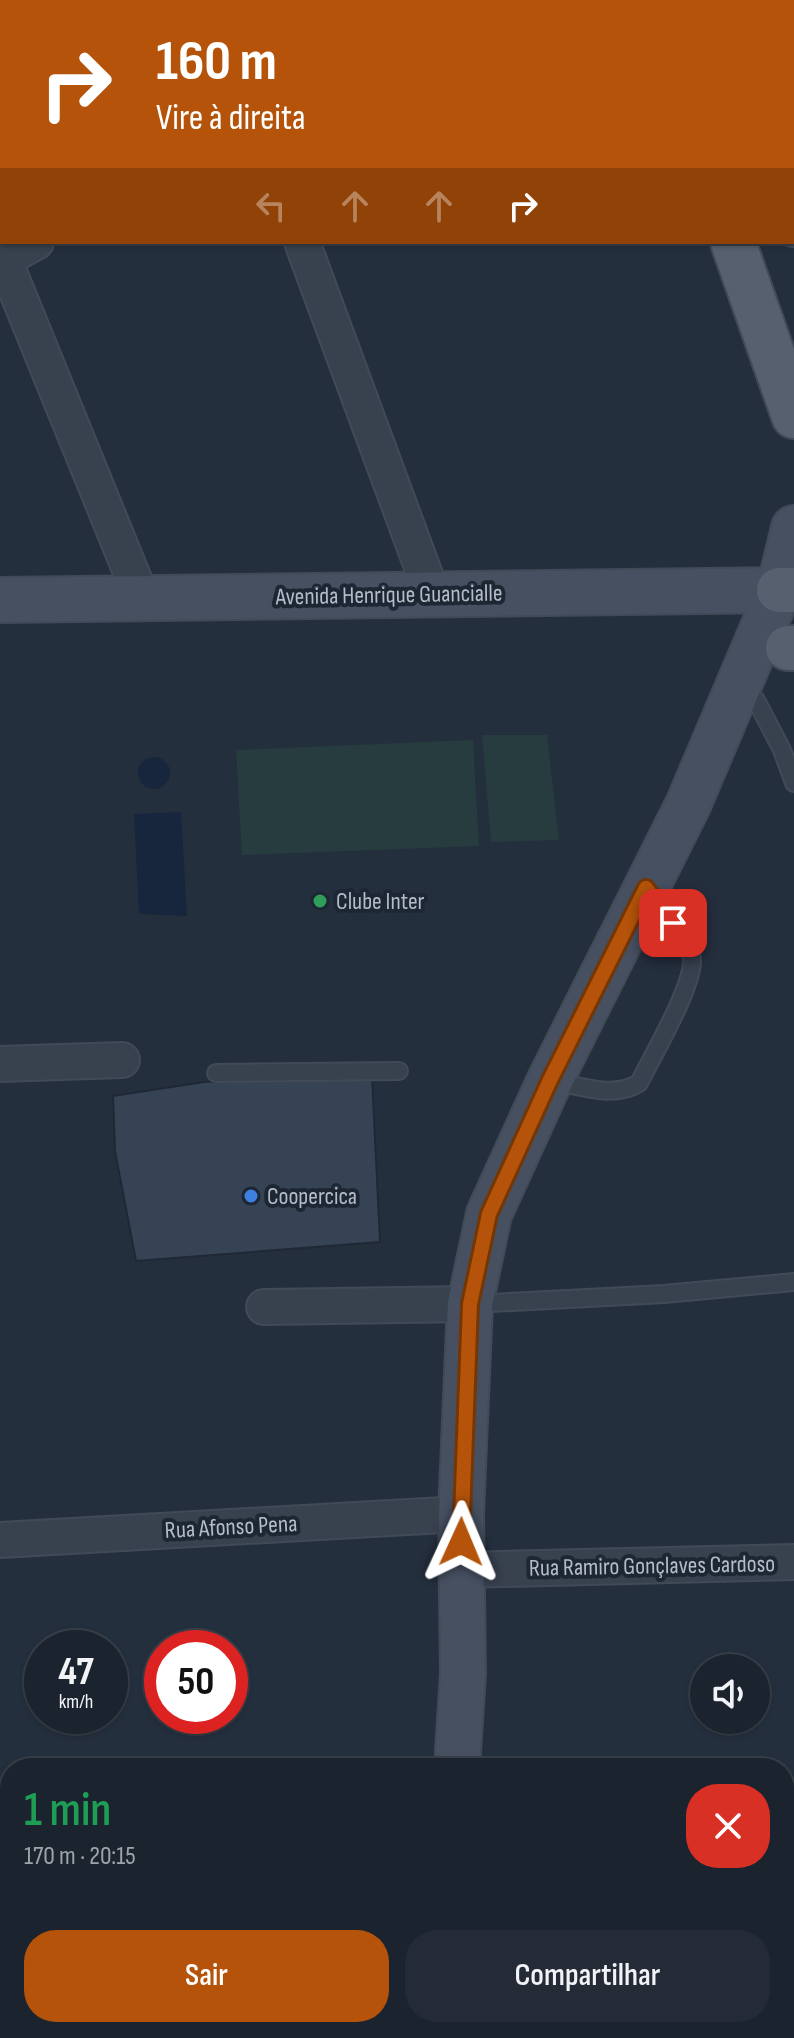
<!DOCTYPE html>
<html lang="pt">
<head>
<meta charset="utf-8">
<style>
	:root { --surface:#1b232e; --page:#242b36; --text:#f1f3f6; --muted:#a0a4aa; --line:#39404a; --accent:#b45309 }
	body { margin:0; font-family:"Sofia Sans Condensed",sans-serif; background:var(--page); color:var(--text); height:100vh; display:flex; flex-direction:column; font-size:30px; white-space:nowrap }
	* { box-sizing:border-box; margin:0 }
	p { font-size:26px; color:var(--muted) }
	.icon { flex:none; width:44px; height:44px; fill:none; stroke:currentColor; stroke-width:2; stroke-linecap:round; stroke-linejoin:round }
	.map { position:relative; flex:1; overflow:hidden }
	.side { position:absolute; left:0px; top:1758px; width:794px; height:280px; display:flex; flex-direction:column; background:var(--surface); border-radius:32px 32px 0 0; box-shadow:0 2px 6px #0004,0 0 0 2px var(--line) }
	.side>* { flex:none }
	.banner { position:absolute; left:0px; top:0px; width:794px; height:244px; box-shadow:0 2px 6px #0004,0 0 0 2px var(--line); background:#b45309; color:#fff; overflow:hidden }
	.controls { position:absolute; left:690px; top:1654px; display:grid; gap:16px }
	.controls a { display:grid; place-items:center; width:80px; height:80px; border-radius:50%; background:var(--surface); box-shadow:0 2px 6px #0004,0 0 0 2px var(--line); font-size:40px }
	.speed { position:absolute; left:24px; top:1630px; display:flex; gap:16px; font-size:40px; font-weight:700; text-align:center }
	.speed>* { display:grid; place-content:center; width:104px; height:104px; border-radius:50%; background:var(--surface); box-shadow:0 2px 6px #0004,0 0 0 2px var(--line); line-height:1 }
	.speed small { font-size:20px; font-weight:400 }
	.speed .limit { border:12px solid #d22; background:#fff; color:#111 }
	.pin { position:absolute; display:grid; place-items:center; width:68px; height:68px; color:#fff; margin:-34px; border-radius:16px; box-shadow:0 4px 12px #0006 }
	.me { position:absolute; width:88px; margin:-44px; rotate:1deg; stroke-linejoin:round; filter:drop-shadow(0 0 6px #0008) }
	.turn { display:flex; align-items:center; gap:28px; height:168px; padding:0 24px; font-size:36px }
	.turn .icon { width:104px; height:104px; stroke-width:2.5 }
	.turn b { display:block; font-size:56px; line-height:68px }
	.lanes { display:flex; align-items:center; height:76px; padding:0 24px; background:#0003; justify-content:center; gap:40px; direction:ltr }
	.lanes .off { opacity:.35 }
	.round { display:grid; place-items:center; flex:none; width:84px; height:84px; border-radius:32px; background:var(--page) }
	.head { display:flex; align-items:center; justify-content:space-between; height:136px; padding:0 24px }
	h1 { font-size:48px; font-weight:600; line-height:60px; color:#1e9e55 }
	.primary-button { display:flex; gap:16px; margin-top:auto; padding:16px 24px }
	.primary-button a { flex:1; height:92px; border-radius:32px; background:var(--accent); color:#fff; font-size:32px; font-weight:600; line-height:92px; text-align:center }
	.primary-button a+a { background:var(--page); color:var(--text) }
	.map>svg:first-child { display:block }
	.green { fill:#263c3f }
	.water { fill:#17263c }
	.building { fill:#364354; stroke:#1f2835; stroke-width:2 }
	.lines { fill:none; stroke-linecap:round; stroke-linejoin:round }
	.lane-casing { stroke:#414a57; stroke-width:20 }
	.street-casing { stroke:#414a57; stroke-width:38 }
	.secondary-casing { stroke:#414a57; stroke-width:48 }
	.primary-casing { stroke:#414a57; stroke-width:48 }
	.lane { stroke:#38414e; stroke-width:16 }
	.street { stroke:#38414e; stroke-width:34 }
	.secondary { stroke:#465061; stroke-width:44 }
	.primary { stroke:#56606e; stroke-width:44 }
	.route-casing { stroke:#753606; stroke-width:20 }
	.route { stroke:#b45309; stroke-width:14 }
	.leisure-dot { fill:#2e9e5b; stroke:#1d2633; stroke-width:3 }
	.shop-dot { fill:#3f7fe0; stroke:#1d2633; stroke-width:3 }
	.labels { text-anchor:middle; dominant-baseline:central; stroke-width:8; stroke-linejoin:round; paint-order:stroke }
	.street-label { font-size:24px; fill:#b4bcc9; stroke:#1d2633 }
	.poi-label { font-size:24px; fill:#b4bcc9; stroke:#1d2633; text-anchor:start }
</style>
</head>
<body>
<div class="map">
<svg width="794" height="2038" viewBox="0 0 794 2038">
	<rect width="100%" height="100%" fill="#242f3e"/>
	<g class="green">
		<polygon points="482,735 547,735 559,840 491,842"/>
		<polygon points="473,740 479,846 242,855 236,750"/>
	</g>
	<g class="water">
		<circle cx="154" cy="773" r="16"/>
		<polygon points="181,812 187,916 139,914 134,814"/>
	</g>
	<polygon class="building" points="372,1076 380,1242 136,1261 115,1151 113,1096 204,1082"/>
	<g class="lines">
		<g class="lane-casing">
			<g id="lane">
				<polyline points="756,700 782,750 794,783"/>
				<polyline points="216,1073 399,1071"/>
				<path d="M553,1081c28,5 60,18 86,2 13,-26 55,-98 53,-124 -3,-24 -28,-48 -42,-67"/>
				<polyline points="472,1304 664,1294 794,1282"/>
			</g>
		</g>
		<g class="street-casing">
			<g id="street">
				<polyline points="302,242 432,594"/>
				<polyline points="4,260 142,599"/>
				<polyline points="0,262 36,242"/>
				<polyline points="0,1064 122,1060"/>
				<polyline points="264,1307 470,1304"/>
				<polyline points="0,1540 461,1514"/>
				<polyline points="461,1570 794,1562"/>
			</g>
		</g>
		<g class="secondary-casing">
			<g id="secondary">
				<polyline points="0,600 779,590"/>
				<polyline points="457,1768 463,1673 461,1514 470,1304 489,1214 550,1080 688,805 779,590 794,528"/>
				<polyline points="408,2038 410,2028"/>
			</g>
		</g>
		<g class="primary-casing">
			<g id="primary">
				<polyline points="632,0 633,2"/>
				<polyline points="697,0 698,2"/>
				<polyline points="792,220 794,224"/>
				<polyline points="733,242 794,416"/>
				<polyline points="779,590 794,590"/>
				<polyline points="788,648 794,648"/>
			</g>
		</g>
		<use href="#lane" class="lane"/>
		<use href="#street" class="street"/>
		<use href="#secondary" class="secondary"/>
		<use href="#primary" class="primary"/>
	</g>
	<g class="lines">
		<g class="route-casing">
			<polyline id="route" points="461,1542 470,1304 489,1214 550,1080 646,888 673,923"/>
		</g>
		<use href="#route" class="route"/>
	</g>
	<circle class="leisure-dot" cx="320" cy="901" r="8"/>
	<circle class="shop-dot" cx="251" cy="1196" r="8"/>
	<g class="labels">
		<g class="street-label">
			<text transform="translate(389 595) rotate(-1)">Avenida Henrique Guancialle</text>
			<text transform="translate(231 1527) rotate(-3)">Rua Afonso Pena</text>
			<text transform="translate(652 1566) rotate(-1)">Rua Ramiro Gonçlaves Cardoso</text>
		</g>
		<g class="poi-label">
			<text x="336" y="901">Clube Inter</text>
			<text x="267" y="1196">Coopercica</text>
		</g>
	</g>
</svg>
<div class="controls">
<a><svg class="icon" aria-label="sound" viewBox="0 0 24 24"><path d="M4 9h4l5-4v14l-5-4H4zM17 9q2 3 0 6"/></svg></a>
</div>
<div class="speed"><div>47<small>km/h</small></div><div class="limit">50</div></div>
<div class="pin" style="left:673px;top:923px;background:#d93025"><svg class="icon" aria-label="arrive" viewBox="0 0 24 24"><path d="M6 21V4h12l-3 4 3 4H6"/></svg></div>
<svg class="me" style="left:461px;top:1542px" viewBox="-20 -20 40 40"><path d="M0-17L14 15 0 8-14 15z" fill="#b45309" stroke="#fff" stroke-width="4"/></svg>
<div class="banner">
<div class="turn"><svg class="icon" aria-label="right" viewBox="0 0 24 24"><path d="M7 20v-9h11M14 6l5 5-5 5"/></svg><div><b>160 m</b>Vire à direita</div></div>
<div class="lanes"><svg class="icon off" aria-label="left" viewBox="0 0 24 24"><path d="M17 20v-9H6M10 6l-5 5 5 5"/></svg><svg class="icon off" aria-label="ahead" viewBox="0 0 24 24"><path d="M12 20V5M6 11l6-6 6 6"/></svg><svg class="icon off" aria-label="ahead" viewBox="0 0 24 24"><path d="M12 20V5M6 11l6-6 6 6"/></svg><svg class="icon" aria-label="right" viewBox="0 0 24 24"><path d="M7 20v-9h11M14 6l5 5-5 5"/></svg></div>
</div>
<section class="side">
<div class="head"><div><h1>1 min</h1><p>170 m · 20:15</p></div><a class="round" style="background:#d93025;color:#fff"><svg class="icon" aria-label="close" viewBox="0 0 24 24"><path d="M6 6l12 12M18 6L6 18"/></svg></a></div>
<div class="primary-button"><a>Sair</a><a>Compartilhar</a></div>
</section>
</div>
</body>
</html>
